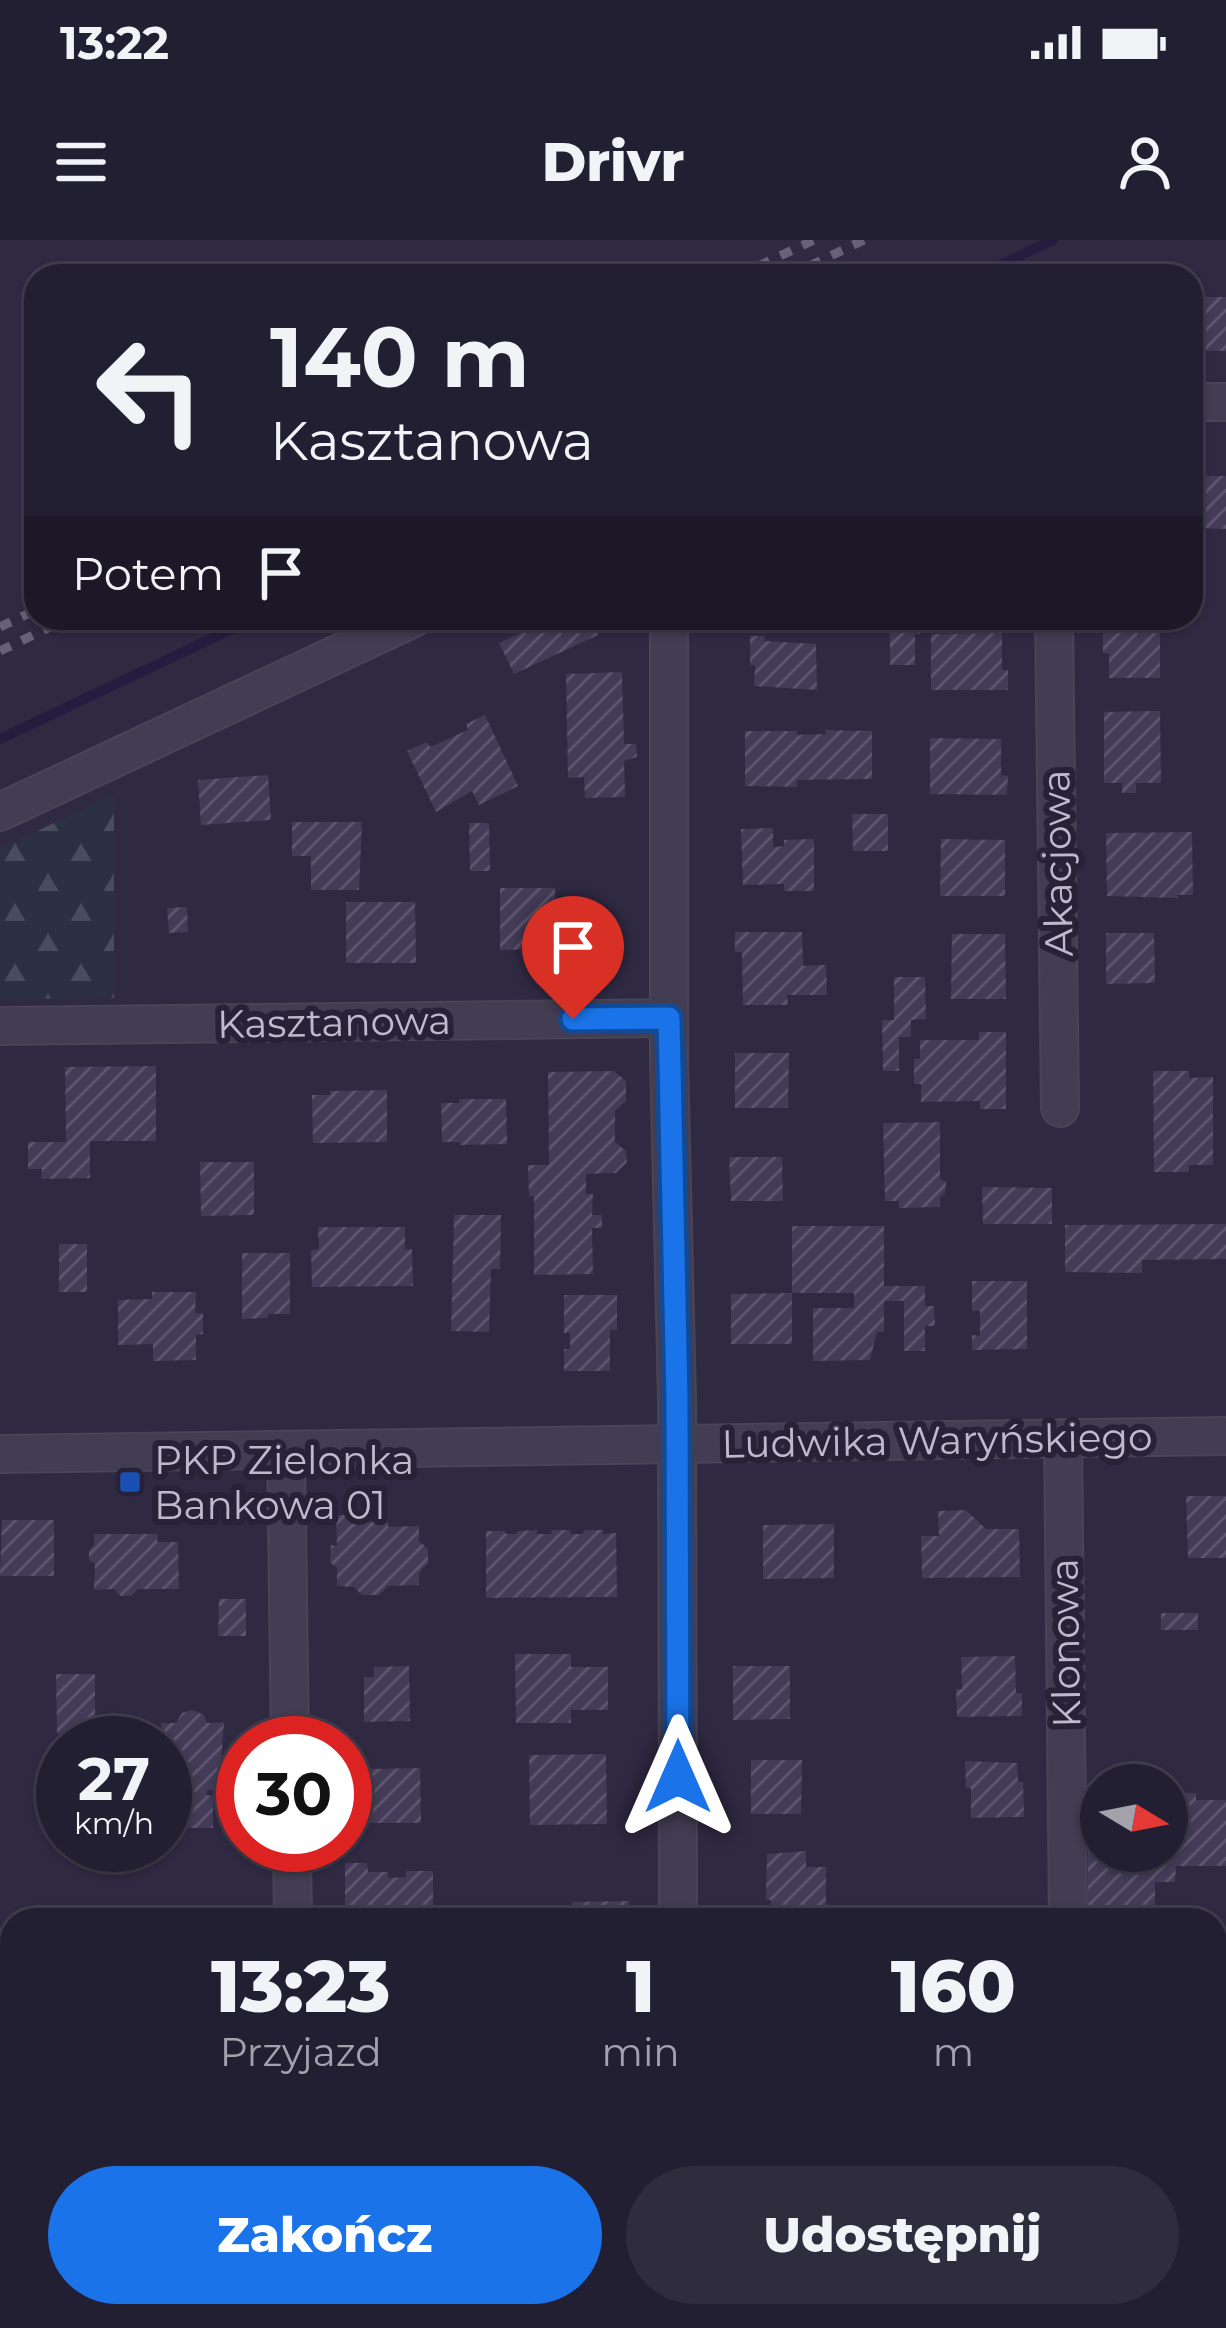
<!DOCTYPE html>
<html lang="pl">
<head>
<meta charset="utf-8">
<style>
	:root { --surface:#231f32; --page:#2f2c3e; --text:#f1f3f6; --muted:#a3a2ac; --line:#403d4d; --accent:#1a73e8 }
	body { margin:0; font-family:Montserrat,sans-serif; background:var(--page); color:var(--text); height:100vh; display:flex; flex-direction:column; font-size:45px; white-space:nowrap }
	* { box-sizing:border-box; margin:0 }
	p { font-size:39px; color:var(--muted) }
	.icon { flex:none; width:66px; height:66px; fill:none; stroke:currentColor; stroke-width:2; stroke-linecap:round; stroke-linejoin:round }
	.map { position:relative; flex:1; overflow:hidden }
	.details { position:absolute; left:0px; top:1668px; width:1227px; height:420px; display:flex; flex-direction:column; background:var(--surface); border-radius:36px 36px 0 0; box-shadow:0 3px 9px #0004,0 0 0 3px var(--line) }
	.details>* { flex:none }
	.hud { position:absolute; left:24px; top:24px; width:1179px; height:366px; border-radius:36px; box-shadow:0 3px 9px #0004,0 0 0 3px var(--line); background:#231f32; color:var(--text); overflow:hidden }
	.needle { width:78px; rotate:100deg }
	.controls { position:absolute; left:1080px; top:1524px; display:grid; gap:24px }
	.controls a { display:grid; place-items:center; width:108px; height:108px; border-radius:50%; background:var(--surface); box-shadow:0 3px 9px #0004,0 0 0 3px var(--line); font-size:60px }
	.speed { position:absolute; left:36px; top:1476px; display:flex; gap:24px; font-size:60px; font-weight:700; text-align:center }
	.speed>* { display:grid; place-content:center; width:156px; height:156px; border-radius:50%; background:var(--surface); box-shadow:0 3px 9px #0004,0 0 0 3px var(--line); line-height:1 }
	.speed small { font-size:30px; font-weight:400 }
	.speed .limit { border:18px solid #d22; background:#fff; color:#111 }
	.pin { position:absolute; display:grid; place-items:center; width:102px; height:102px; color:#fff; margin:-123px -51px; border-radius:50% 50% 50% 0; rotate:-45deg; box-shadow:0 0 12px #0007 }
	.pin .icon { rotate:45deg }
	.me { position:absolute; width:132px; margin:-66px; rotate:0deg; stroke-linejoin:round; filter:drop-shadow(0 0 9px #0008) }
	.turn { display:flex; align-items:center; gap:42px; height:252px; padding:0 48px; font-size:54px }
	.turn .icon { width:156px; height:156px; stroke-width:2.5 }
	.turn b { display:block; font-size:84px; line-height:102px }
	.then { display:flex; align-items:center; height:114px; padding:0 48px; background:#0003; gap:24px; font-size:45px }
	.eta { display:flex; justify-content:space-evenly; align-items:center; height:204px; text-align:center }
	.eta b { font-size:72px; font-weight:800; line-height:84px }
	.primary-button { display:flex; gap:24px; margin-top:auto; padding:24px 48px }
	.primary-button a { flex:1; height:138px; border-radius:72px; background:var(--accent); color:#fff; font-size:48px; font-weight:800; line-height:138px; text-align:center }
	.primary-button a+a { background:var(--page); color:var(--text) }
	.status { display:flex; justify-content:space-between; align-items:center; height:84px; padding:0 60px; background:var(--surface); direction:ltr }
	.status svg { height:33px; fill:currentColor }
	header { display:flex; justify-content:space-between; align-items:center; height:156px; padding:0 48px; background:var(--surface); font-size:54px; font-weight:800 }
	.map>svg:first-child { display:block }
	.forest { fill:url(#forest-firs) }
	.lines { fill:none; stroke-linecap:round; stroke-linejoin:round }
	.stream { stroke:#261c40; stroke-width:10 }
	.building { fill:url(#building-hatch) }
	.minor-casing { stroke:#494458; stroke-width:40 }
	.minor { stroke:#423d52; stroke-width:36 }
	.rail { stroke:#666078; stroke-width:9; stroke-dasharray:12 12; stroke-linecap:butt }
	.route-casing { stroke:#114b97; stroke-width:30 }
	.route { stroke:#1a73e8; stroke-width:21 }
	.transit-dot { fill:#1a4fb4; stroke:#272237; stroke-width:4.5 }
	.labels { text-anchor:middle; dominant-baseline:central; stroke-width:12; stroke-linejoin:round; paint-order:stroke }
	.street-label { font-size:39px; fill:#bfbacb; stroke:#272237 }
	.poi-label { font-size:39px; fill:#bfbacb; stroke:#272237; text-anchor:start }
</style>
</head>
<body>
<div class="status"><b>13:22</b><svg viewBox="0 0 49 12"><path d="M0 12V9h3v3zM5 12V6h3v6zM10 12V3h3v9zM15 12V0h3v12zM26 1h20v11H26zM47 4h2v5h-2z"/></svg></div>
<header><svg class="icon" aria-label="menu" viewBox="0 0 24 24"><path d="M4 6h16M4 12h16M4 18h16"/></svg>Drivr<svg class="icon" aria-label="person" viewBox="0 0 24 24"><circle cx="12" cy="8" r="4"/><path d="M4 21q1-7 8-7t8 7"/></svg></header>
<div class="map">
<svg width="1226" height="2088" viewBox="0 0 1226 2088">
	<defs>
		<pattern id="forest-firs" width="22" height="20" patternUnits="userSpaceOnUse" patternTransform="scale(3)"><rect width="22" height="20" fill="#2b3043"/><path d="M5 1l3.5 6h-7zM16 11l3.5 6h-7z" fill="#484c5d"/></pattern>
		<pattern id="building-hatch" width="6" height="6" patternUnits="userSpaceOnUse" patternTransform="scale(3)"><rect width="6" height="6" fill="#433b57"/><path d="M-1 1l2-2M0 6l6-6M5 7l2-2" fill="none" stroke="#5c556e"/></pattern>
	</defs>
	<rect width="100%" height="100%" fill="#2f2942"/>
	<polygon class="forest" points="114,554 114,758 0,759 0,609"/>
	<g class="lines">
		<g class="stream">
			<polyline points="977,36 1053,0"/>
			<polyline points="0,499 255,378"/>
		</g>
	</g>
	<g class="building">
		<rect x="1191" y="57" width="35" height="54"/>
		<polygon points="1191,236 1226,236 1226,289 1191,288"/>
		<polygon points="540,378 595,378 599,385 596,392 598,395 514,434 499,403 529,389 528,387 541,381"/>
		<polygon points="890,378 920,378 920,394 915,394 915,425 890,425"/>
		<polygon points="1103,378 1160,378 1160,438 1109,438 1109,414 1103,413"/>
		<polygon points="1002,393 1002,430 1008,430 1008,450 931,450 931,394"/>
		<polygon points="750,396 764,396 765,401 816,404 817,450 754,446 755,425 750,425"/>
		<polygon points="622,432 624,504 636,504 637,517 624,521 625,557 585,558 584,537 568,538 566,434"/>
		<polygon points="1160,471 1161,543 1136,543 1136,553 1122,553 1122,543 1104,543 1104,472"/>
		<polygon points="485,475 518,546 479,565 472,551 436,572 407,511 427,502 430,507 468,490 466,484"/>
		<polygon points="825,490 872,491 872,539 797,540 797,547 745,546 745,491 797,491 797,495 826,494"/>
		<polygon points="930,498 1001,499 1001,535 1008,536 1007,555 930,554"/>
		<polygon points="268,535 271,580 201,585 198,540"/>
		<polygon points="852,574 888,574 888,611 853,611"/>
		<polygon points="292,582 362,582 359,650 311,650 311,616 292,616"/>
		<polygon points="469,583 489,583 490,631 470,631"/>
		<polygon points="773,588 773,607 784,606 784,600 814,599 814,651 784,651 784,644 743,645 741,589"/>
		<polygon points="1192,592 1193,655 1177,655 1178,658 1107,656 1106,593"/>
		<polygon points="941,599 1005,600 1005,656 940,656"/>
		<polygon points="500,648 555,648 556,709 500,710"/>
		<polygon points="346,662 415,662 416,723 346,723"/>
		<polygon points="187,667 188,692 169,693 167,668"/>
		<polygon points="735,692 802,692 803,726 826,725 827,755 787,755 788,765 743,765 742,712 735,712"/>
		<polygon points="1106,693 1154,693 1155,743 1106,744"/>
		<polygon points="952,694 1005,694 1006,759 951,759"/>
		<polygon points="894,737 925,737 926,779 911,780 911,797 899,797 899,831 883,831 882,780 894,780"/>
		<polygon points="979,792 1006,792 1006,869 980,869 980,861 921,862 921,844 914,844 914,819 920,819 920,800 979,800"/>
		<polygon points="735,813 789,813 788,868 735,868"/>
		<polygon points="156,826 156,901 90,901 90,938 41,939 42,929 28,929 28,902 66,902 65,827"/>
		<polygon points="614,831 626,841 626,861 615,871 615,902 626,911 627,922 616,933 586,934 586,954 593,954 592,975 602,975 602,988 592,988 593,1034 534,1035 534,956 529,956 528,925 549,925 548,832"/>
		<polygon points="1153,831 1189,831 1189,838 1213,837 1213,925 1189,925 1189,932 1154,932"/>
		<polygon points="387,850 387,902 313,903 312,855 330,855 330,851"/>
		<polygon points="459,859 506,859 507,904 460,905 460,902 442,902 441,863 460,863"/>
		<polygon points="940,882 940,939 946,942 945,954 940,957 940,967 899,968 899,961 885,961 883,883"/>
		<polygon points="729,917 782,917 783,961 731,961"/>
		<polygon points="200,922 254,922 254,975 201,976"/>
		<polygon points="982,947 1052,948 1052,984 983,984"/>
		<polygon points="454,975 501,975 500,1029 491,1029 489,1092 451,1091"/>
		<polygon points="1226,984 1226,1019 1142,1020 1142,1033 1065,1032 1065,985"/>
		<polygon points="792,986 884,986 884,1046 925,1046 925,1066 934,1066 935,1086 925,1086 925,1111 904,1111 904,1061 884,1061 884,1092 877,1092 870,1120 813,1121 813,1068 854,1068 854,1053 792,1053"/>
		<polygon points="318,987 405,987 405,1009 412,1009 413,1046 312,1047 311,1010 319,1009"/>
		<rect x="59" y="1004" width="28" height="48"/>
		<polygon points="242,1013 290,1013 290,1074 268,1074 268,1078 242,1079"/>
		<polygon points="972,1041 1027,1041 1027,1109 972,1110 972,1095 980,1096 980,1071 972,1071"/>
		<polygon points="152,1052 196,1052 195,1073 203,1073 203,1094 196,1095 196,1120 153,1121 153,1104 118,1105 118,1060 152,1059"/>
		<polygon points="792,1053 792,1104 731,1104 731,1054"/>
		<polygon points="564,1055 617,1055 617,1090 610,1090 610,1131 564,1131 564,1109 570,1109 570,1093 564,1093"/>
		<polygon points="1186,1256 1226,1256 1226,1318 1188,1318"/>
		<polygon points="966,1270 986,1289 1019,1289 1020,1337 922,1338 921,1296 939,1296 938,1271"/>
		<polygon points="336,1275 356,1275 356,1282 388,1282 388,1287 419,1286 419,1301 428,1309 428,1323 419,1333 419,1345 388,1346 379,1355 362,1355 354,1347 337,1346 337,1328 330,1322 331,1305 337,1306"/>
		<polygon points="2,1280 54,1280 54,1336 0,1336"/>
		<polygon points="834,1284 834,1338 763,1339 763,1285"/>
		<polygon points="537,1290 537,1294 552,1294 551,1290 570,1290 571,1294 583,1294 584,1290 603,1290 603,1294 616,1293 617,1357 486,1358 486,1291 505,1291 506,1294 516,1294 518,1291"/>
		<polygon points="94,1294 158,1294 157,1302 178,1302 179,1349 138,1349 131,1356 121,1356 114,1349 94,1350 95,1324 89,1320 89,1310 94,1305"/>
		<polygon points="219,1359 246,1359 246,1396 218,1396"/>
		<rect x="1161" y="1373" width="37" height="17"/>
		<polygon points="515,1414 571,1414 571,1427 608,1427 608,1470 571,1470 571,1483 516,1483"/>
		<polygon points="1015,1416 1016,1453 1022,1453 1022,1476 957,1477 956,1449 962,1449 961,1417"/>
		<polygon points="409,1426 410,1481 364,1482 364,1437 374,1437 374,1427"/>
		<polygon points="733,1426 790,1426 790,1479 733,1480"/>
		<polygon points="56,1434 95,1434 95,1494 57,1494"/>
		<polygon points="192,1470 204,1475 207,1483 224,1482 221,1523 224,1523 224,1550 207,1550 207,1555 213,1556 213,1588 172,1588 172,1555 179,1555 178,1551 165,1550 165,1503 161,1503 161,1483 176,1483 182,1473"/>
		<polygon points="606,1514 607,1584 530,1585 529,1515"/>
		<polygon points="751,1520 802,1520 801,1574 751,1574"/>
		<polygon points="965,1521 1017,1523 1018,1542 1023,1542 1024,1577 971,1578 971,1548 966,1548"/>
		<polygon points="420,1528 421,1583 365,1583 364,1529"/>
		<polygon points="1170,1553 1196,1553 1196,1560 1226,1560 1226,1626 1176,1626 1175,1642 1155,1642 1155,1680 1088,1680 1088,1599 1101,1598 1101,1611 1167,1611 1167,1561 1169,1561"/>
		<polygon points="806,1611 806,1627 826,1627 826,1680 771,1680 771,1660 766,1659 767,1614"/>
		<polygon points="345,1623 367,1623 368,1632 388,1632 388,1638 406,1637 406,1631 433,1631 433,1680 366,1680 366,1671 345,1671"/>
		<polygon points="629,1661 628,1680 573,1680 572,1662"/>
		<rect x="0" y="1737" width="12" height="58"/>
		<rect x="1215" y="1873" width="11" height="66"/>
		<polygon points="868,2076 936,2076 935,2088 868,2088"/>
	</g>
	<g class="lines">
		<g class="minor-casing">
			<g id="minor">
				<polyline points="1191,162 1226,162"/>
				<polyline points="669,378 669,819 677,1159 678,1680"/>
				<polyline points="1054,378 1060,868"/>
				<polyline points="0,572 414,378"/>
				<polyline points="0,786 669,778"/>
				<polyline points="1063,1198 1068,1680"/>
				<polyline points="286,1211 290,1503"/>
				<polyline points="0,1214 1226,1196"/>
				<polyline points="292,1605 293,1680"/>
				<polyline points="679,2076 679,2088"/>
			</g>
		</g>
		<use href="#minor" class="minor"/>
		<g class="rail">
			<polyline points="737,36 814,0"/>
			<polyline points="788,36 864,0"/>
			<polyline points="0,387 36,370"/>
			<polyline points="0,411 69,378"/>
		</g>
	</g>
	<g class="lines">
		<g class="route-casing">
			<polyline id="route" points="573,779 669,778 677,1159 678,1537"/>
		</g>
		<use href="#route" class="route"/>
	</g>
	<rect class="transit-dot" x="118" y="1230" width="24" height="24" rx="6"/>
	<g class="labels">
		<g class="street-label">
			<text transform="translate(1057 623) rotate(-91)">Akacjowa</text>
			<text transform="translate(334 782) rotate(-1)">Kasztanowa</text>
			<text transform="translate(937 1200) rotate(-1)">Ludwika Waryńskiego</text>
			<text transform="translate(1065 1403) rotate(-91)">Klonowa</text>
		</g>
		<g class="poi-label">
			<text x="154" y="1220">PKP Zielonka<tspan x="154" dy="45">Bankowa 01</tspan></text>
		</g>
	</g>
</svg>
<div class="controls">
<a><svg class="needle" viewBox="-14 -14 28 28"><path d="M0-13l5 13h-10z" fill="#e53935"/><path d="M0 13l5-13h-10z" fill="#a3a2ac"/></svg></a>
</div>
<div class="speed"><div>27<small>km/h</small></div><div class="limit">30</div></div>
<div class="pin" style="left:573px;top:779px;background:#d93025"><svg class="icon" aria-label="arrive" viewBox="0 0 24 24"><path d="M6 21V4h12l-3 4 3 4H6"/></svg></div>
<svg class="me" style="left:678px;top:1537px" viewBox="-20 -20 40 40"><path d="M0-17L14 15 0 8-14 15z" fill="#1a73e8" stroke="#fff" stroke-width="4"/></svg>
<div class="hud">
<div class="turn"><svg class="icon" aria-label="left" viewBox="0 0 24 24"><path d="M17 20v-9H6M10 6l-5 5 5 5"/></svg><div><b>140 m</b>Kasztanowa</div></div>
<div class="then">Potem<svg class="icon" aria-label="arrive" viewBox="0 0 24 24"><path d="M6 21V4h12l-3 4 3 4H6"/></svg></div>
</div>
<section class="details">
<div class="eta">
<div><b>13:23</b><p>Przyjazd</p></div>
<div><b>1</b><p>min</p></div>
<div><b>160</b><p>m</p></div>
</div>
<div class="primary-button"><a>Zakończ</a><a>Udostępnij</a></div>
</section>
</div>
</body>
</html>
